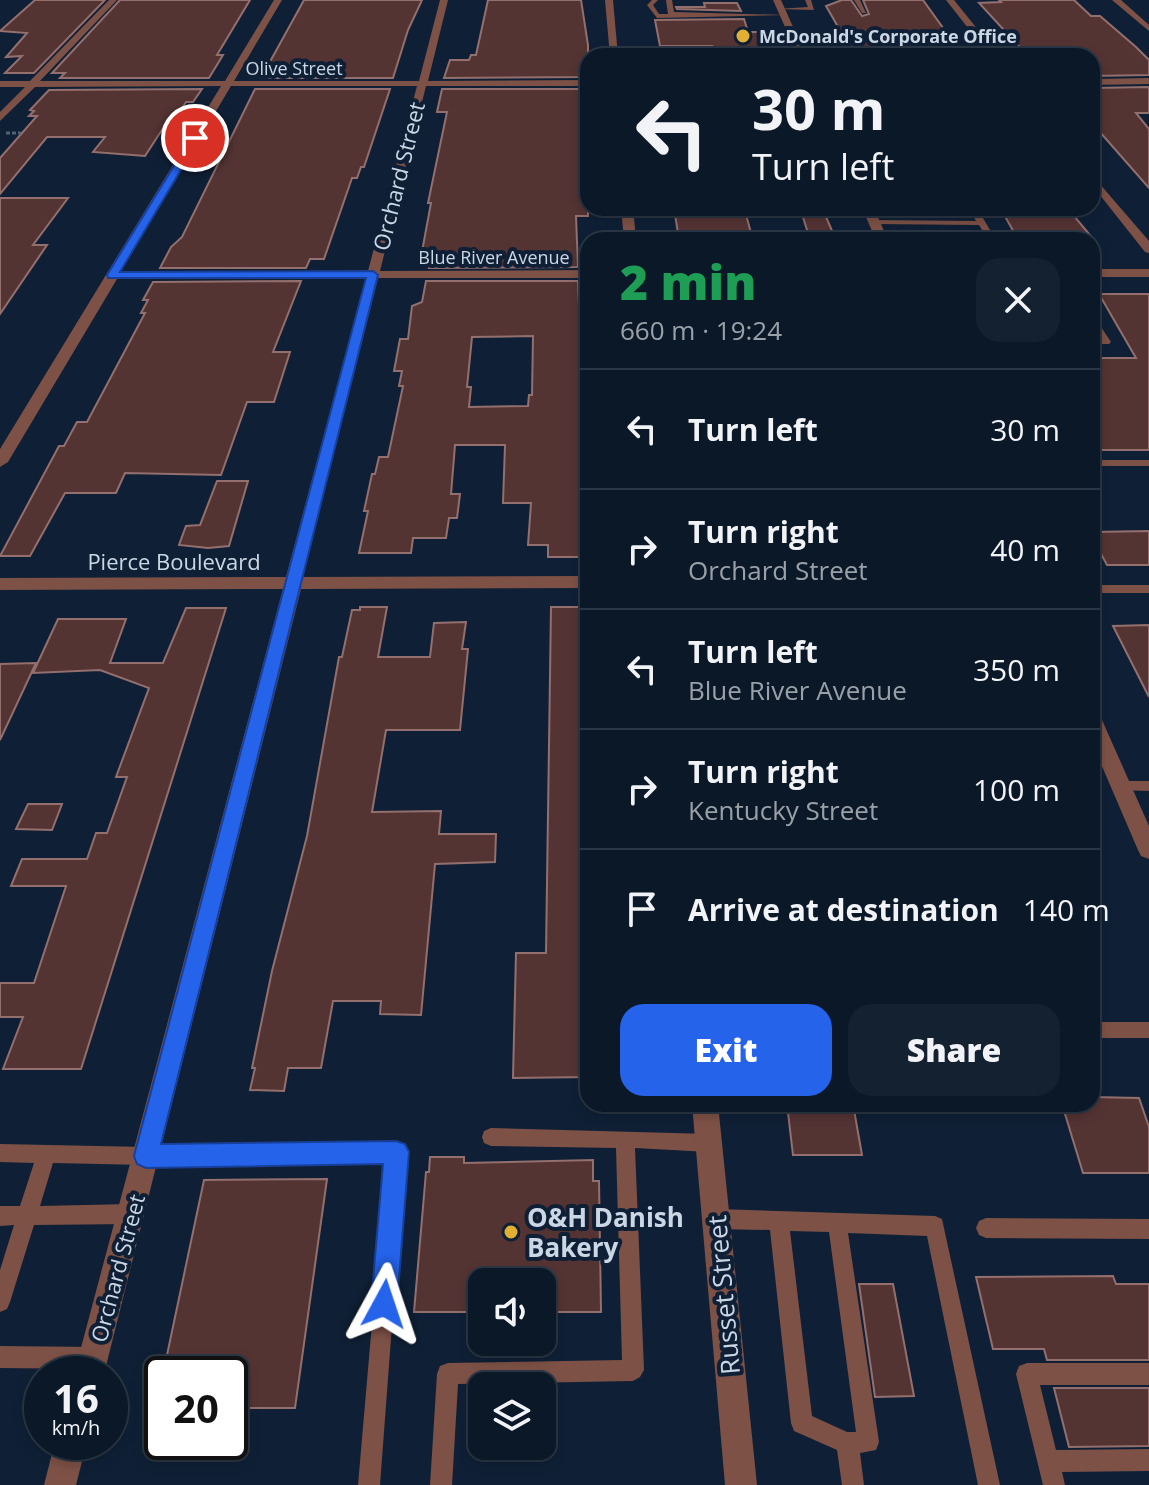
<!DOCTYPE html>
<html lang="en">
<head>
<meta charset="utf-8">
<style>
	:root { --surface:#0b1828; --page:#142130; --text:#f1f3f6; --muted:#9aa0a8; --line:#2b3745; --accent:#2563eb }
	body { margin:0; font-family:"Open Sans",sans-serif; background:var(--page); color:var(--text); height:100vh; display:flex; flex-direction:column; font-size:30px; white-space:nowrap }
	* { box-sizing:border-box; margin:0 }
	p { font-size:26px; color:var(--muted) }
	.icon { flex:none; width:44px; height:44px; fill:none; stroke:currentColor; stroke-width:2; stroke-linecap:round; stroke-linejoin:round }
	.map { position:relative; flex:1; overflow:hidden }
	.sheet { position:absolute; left:580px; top:232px; width:520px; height:880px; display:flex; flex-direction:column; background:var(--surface); border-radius:24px; box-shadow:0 4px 12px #0003,0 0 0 2px var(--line) }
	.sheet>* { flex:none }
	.banner { position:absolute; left:580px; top:48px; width:520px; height:168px; border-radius:24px; box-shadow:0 4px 12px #0003,0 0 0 2px var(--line); background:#0b1828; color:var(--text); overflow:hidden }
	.buttons { position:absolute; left:468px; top:1268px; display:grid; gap:16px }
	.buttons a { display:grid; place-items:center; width:88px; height:88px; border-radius:16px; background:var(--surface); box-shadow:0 4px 12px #0003,0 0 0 2px var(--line); font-size:40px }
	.speed { position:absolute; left:24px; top:1356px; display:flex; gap:16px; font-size:40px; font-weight:700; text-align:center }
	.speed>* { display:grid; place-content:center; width:104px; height:104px; border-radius:50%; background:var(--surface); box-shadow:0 4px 12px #0003,0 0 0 2px var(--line); line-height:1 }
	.speed small { font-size:20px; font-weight:400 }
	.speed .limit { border:4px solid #111; border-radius:12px; background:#fff; color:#111 }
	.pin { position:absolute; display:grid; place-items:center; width:68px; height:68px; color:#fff; margin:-34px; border:4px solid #fff; border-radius:50%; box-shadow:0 2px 8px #0007 }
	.me { position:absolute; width:88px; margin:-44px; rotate:5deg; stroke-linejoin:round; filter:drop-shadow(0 0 6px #0008) }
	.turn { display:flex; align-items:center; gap:28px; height:168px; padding:0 40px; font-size:36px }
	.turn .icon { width:104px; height:104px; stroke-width:2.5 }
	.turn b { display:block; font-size:56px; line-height:68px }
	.round { display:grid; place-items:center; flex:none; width:84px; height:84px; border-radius:24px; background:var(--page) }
	.summary { display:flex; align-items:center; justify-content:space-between; height:136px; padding:0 40px }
	h1 { font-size:48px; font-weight:800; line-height:60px; color:#1e9e55 }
	.action { display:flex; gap:16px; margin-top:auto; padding:16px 40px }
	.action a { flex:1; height:92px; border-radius:24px; background:var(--accent); color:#fff; font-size:32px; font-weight:800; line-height:92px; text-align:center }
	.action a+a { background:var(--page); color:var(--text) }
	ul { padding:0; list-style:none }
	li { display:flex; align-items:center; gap:24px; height:120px; padding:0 40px; border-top:2px solid var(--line) }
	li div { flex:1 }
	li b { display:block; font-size:30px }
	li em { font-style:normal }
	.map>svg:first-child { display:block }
	.building { fill:#543333; stroke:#936f6d; stroke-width:2; fill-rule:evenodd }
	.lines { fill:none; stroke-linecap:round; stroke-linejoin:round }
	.path { stroke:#516073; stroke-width:3; stroke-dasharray:4 2; stroke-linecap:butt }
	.service { fill:#7d5146; fill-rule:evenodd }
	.minor { fill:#7d5146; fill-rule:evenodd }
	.tertiary { fill:#7d5146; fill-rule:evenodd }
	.route { fill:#2563eb; stroke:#184099; stroke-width:2 }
	.poi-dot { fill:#e1af34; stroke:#0f2036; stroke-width:3 }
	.labels { text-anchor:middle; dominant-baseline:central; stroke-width:8; stroke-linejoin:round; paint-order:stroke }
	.far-poi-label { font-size:18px; font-weight:bold; fill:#ccd7e5; stroke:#0f2036; text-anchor:start }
	.far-street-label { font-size:18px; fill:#ccd7e5; stroke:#0f2036 }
	.street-label { font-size:22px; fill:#ccd7e5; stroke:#0f2036 }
	.near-poi-label { font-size:26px; font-weight:bold; fill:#ccd7e5; stroke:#0f2036; text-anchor:start }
	.near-street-label { font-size:26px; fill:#ccd7e5; stroke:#0f2036 }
</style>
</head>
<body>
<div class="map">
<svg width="1149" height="1485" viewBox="0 0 1149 1485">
	<rect width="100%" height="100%" fill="#0f2036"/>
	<g class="building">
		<polygon points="35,0 105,0 34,73 5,73 22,56 6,57 27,33 0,31"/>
		<polygon points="120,0 250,0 217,55 223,55 209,78 60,78 65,73 52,73"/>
		<polygon points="304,0 422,0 408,30 393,78 261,78"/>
		<polygon points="488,0 581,0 588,45 588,77 444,78 450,60 469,60 471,55 476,55"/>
		<polygon points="842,0 851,0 862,16 869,14 863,0 923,0 961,53 898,55 888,43 881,47 885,56 855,56 826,6"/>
		<polygon points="999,0 1074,0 1091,16 1100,16 1136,47 1149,60 1149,75 1092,76 1092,56 1028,56 979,3 1001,2"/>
		<polygon points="704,3 737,3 741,11 677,9 676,7 705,7"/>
		<polygon points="744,19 748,32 759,32 766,51 723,51 712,46 660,46 655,20"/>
		<polygon points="1149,87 1149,113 1136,113 1149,129 1149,188 1092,123 1092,88"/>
		<polygon points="202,89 193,102 186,102 179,113 173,113 145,156 93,152 105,137 47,137 0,194 0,158 37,116 29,116 34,111 30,110 49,90"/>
		<polygon points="255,89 390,89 364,167 361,167 357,178 352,178 324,259 310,259 306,268 160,268 171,247 182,237"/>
		<polygon points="442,89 588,89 588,216 576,216 578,267 429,268 431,257 421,257 431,203 428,203 447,112 437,112"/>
		<polygon points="0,198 68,198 33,245 47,245 0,314"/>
		<polygon points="674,208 699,208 700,212 745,211 753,240 679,240"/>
		<polygon points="823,210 833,233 808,233 801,211"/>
		<polygon points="1002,211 1070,211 1094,240 1057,240 1054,235 1016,236"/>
		<polygon points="301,281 273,352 290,352 274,402 247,402 221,475 125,473 116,493 65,493 30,556 0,556 59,446 64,446 77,422 87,422 145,313 141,313 148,300 143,300 153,282"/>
		<path d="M426,281h152l6,144 -2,132h-34v-12h-20l3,-42h-28l2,-58h-50l-4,49h9l-3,24h-8l-3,20h-33l-2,15h-52l9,-42h-4l8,-37h3l4,-17h9l15,-71h-4l3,-15h-8l6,-32h8l4,-33 10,-4zM533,336l-1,59h-3l-1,11 -59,1 2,-20h-4l5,-50z"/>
		<polygon points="1099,294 1149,294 1149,450 1092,450 1092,358 1136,358"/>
		<polygon points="217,481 248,481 229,546 208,548 179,545 186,526 200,525"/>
		<polygon points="1149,531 1149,565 1107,565 1092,537 1092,532"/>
		<polygon points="360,607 387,607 378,657 430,657 434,623 466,622 462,649 468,649 460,730 386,730 372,812 441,811 439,834 496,834 495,862 435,864 421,1015 380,1014 381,1001 333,1001 321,1068 288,1068 284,1091 250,1090 255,1068 252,1068 272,971 307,836 339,657 342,657 352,610 360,610"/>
		<polygon points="551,607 588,607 588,1077 513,1078 516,953 546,953"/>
		<polygon points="186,608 226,608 81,1069 3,1069 23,1017 0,1017 0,983 34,983 66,886 11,886 22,859 87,859 96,833 107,833 127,777 116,777 149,688 100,670 33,673 58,619 126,619 110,663 163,663"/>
		<polygon points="1149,625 1149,697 1113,626"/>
		<polygon points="36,663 0,740 0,664"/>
		<polygon points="28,804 62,804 52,830 16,829"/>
		<polygon points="1092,1097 1139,1098 1149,1127 1149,1173 1083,1173 1062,1104 1092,1104"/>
		<polygon points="787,1104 853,1104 862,1155 793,1155"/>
		<polygon points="430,1157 464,1157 464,1163 593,1160 593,1181 599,1181 601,1312 542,1312 542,1282 482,1282 482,1312 414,1312 426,1172 429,1172"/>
		<polygon points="327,1179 295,1408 230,1408 230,1374 163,1374 204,1180"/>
		<polygon points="1113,1276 1116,1284 1149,1284 1149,1360 1047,1360 1044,1349 993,1349 976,1277"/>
		<polygon points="859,1284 893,1284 914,1396 875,1397"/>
		<polygon points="1054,1388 1149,1388 1149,1446 1069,1447"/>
	</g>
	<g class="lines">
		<polyline class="path" points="6,133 21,133"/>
		<g class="service">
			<polygon points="652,0 658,0 653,5 659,14 668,14 666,0 672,0 674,12 787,15 657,18 647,5"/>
			<polygon points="805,0 811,0 814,10 778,9 808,7"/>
			<polygon points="854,0 860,0 866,13 862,13"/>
			<polygon points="887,46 889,47 895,56 889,56 884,48"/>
			<polygon points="646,49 712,49 722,54 791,54 794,56 716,56 711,53 644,52"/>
			<polygon points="964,208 977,208 996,240 988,240 979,225 874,224 870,222 874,220 976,221 971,212"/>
			<polygon points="1092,317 1095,318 1111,342 1109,344 1092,344 1092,338 1099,339 1092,327"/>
			<rect x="1092" y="460" width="57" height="6"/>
			<rect x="1092" y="585" width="57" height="8"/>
			<polygon points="1121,781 1149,781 1149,791 1116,790 1114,786 1116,782"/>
			<rect x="1092" y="1022" width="57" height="16"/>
			<polygon points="491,1128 709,1134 716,1137 718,1143 716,1149 709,1152 635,1148 644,1370 640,1377 633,1381 458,1384 452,1485 430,1485 437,1374 440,1366 448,1363 622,1360 616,1148 491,1146 484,1143 482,1137 484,1131"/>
			<polygon points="396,1143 403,1146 405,1152 380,1485 358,1485 386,1161 146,1165 53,1163 40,1206 131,1204 138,1207 141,1214 138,1221 131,1224 34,1225 10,1302 7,1309 0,1312 0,1270 14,1225 0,1226 0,1206 20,1206 34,1163 0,1162 0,1144 146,1147"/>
			<path d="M716,1209l219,7 7,3 58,266h-22l-51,-249 -79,-3 31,209 -3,8 -16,3 4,32h-22l-5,-35 -43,-19 -3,-8 -21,-193 -54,-1 -7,-3 -3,-7 3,-7zM790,1231l39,1 27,200h-9l-35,-16z"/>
			<polygon points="986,1218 1149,1219 1149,1239 986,1238 979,1235 976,1228 979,1221"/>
			<polygon points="0,1346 93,1347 100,1351 104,1358 100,1365 93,1369 0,1368"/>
			<polygon points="1027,1363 1149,1363 1149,1385 1040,1385 1056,1450 1149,1449 1149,1471 1062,1472 1065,1485 1043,1485 1016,1374 1019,1366"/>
		</g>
		<g class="minor">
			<path d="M109,0h8l-77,81h185l49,-81h8l-48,81h185l21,-81h8l-20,81 160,-1v6h-162l-46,185 208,-1v8h-210l-75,299 285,-1v12l-287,1 -197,785h-30l209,-785 -283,1v-12l286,-1 80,-299 -249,1 -109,183 -8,5v-18l221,-363 -186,1 -35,34v-9l25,-25h-25v-6h30zM231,86h186l-49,185h-247z"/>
			<polygon points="605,0 613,0 618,56 610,56"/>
			<polygon points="946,0 954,0 999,56 990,56"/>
			<polygon points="1112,0 1121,0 1149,25 1149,31"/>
			<polygon points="1149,78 1149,84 1092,85 1092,79"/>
			<polygon points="1092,175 1149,241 1149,253 1145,252 1092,185"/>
			<polygon points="621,208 633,208 636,240 624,240"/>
			<rect x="1092" y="269" width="57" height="8"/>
			<polygon points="692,1104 718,1104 757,1485 725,1485"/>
			<polygon points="55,1442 87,1442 76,1485 44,1485"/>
		</g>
		<g class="tertiary">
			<polygon points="773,0 781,0 806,56 798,56"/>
			<polygon points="862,208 874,208 888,240 876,240"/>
			<polygon points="1092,713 1102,720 1149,826 1149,859 1141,856 1138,850 1092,743"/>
		</g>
	</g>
	<polygon class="route" points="195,135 200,138 120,272 373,271 378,275 161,1144 396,1141 405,1144 409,1152 397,1304 393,1313 384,1317 375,1313 371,1304 383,1164 146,1168 137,1164 134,1156 366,278 108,278 107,275 191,138"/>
	<g class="poi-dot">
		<circle cx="743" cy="36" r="8"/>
		<circle cx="511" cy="1232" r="8"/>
	</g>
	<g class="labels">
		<g class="far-poi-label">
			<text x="759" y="36">McDonald's Corporate Office</text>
		</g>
		<g class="far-street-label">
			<text x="294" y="68">Olive Street</text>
			<text x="494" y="257">Blue River Avenue</text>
		</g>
		<g class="street-label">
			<text transform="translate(398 176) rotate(-76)">Orchard Street</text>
			<text x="174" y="561">Pierce Boulevard</text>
			<text transform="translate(117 1268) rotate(-75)">Orchard Street</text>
		</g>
		<g class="near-poi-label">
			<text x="527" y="1217">O&amp;H Danish<tspan x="527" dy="30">Bakery</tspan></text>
		</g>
		<g class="near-street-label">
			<text transform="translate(723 1295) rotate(-95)">Russet Street</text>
		</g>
	</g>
</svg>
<div class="buttons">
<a><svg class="icon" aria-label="sound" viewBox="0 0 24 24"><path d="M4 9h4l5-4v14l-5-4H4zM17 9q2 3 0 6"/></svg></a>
<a><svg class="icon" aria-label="layers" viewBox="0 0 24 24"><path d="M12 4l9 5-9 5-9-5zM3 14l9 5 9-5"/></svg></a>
</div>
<div class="speed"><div>16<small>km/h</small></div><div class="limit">20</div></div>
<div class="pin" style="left:195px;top:138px;background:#d93025"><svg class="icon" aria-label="arrive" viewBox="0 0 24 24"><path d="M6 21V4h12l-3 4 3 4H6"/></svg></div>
<svg class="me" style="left:384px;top:1304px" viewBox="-20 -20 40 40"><path d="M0-17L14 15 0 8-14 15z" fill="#2563eb" stroke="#fff" stroke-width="4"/></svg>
<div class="banner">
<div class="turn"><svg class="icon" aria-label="left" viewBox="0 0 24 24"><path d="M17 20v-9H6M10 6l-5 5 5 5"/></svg><div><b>30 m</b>Turn left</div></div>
</div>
<section class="sheet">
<div class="summary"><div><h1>2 min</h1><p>660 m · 19:24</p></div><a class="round"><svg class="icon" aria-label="close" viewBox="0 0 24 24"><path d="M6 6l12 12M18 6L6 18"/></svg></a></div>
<ul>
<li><svg class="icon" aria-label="left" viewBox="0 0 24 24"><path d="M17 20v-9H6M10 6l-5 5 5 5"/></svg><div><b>Turn left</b></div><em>30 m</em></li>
<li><svg class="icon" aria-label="right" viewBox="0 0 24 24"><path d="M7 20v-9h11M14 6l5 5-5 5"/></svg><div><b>Turn right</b><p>Orchard Street</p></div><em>40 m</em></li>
<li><svg class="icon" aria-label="left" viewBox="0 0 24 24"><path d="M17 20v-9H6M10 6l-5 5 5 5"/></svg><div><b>Turn left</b><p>Blue River Avenue</p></div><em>350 m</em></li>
<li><svg class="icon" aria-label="right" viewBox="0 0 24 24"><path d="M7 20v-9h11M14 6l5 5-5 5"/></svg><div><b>Turn right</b><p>Kentucky Street</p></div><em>100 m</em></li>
<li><svg class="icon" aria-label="arrive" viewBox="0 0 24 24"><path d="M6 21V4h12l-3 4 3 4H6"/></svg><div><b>Arrive at destination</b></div><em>140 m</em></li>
</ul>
<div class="action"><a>Exit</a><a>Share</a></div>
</section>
</div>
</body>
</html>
